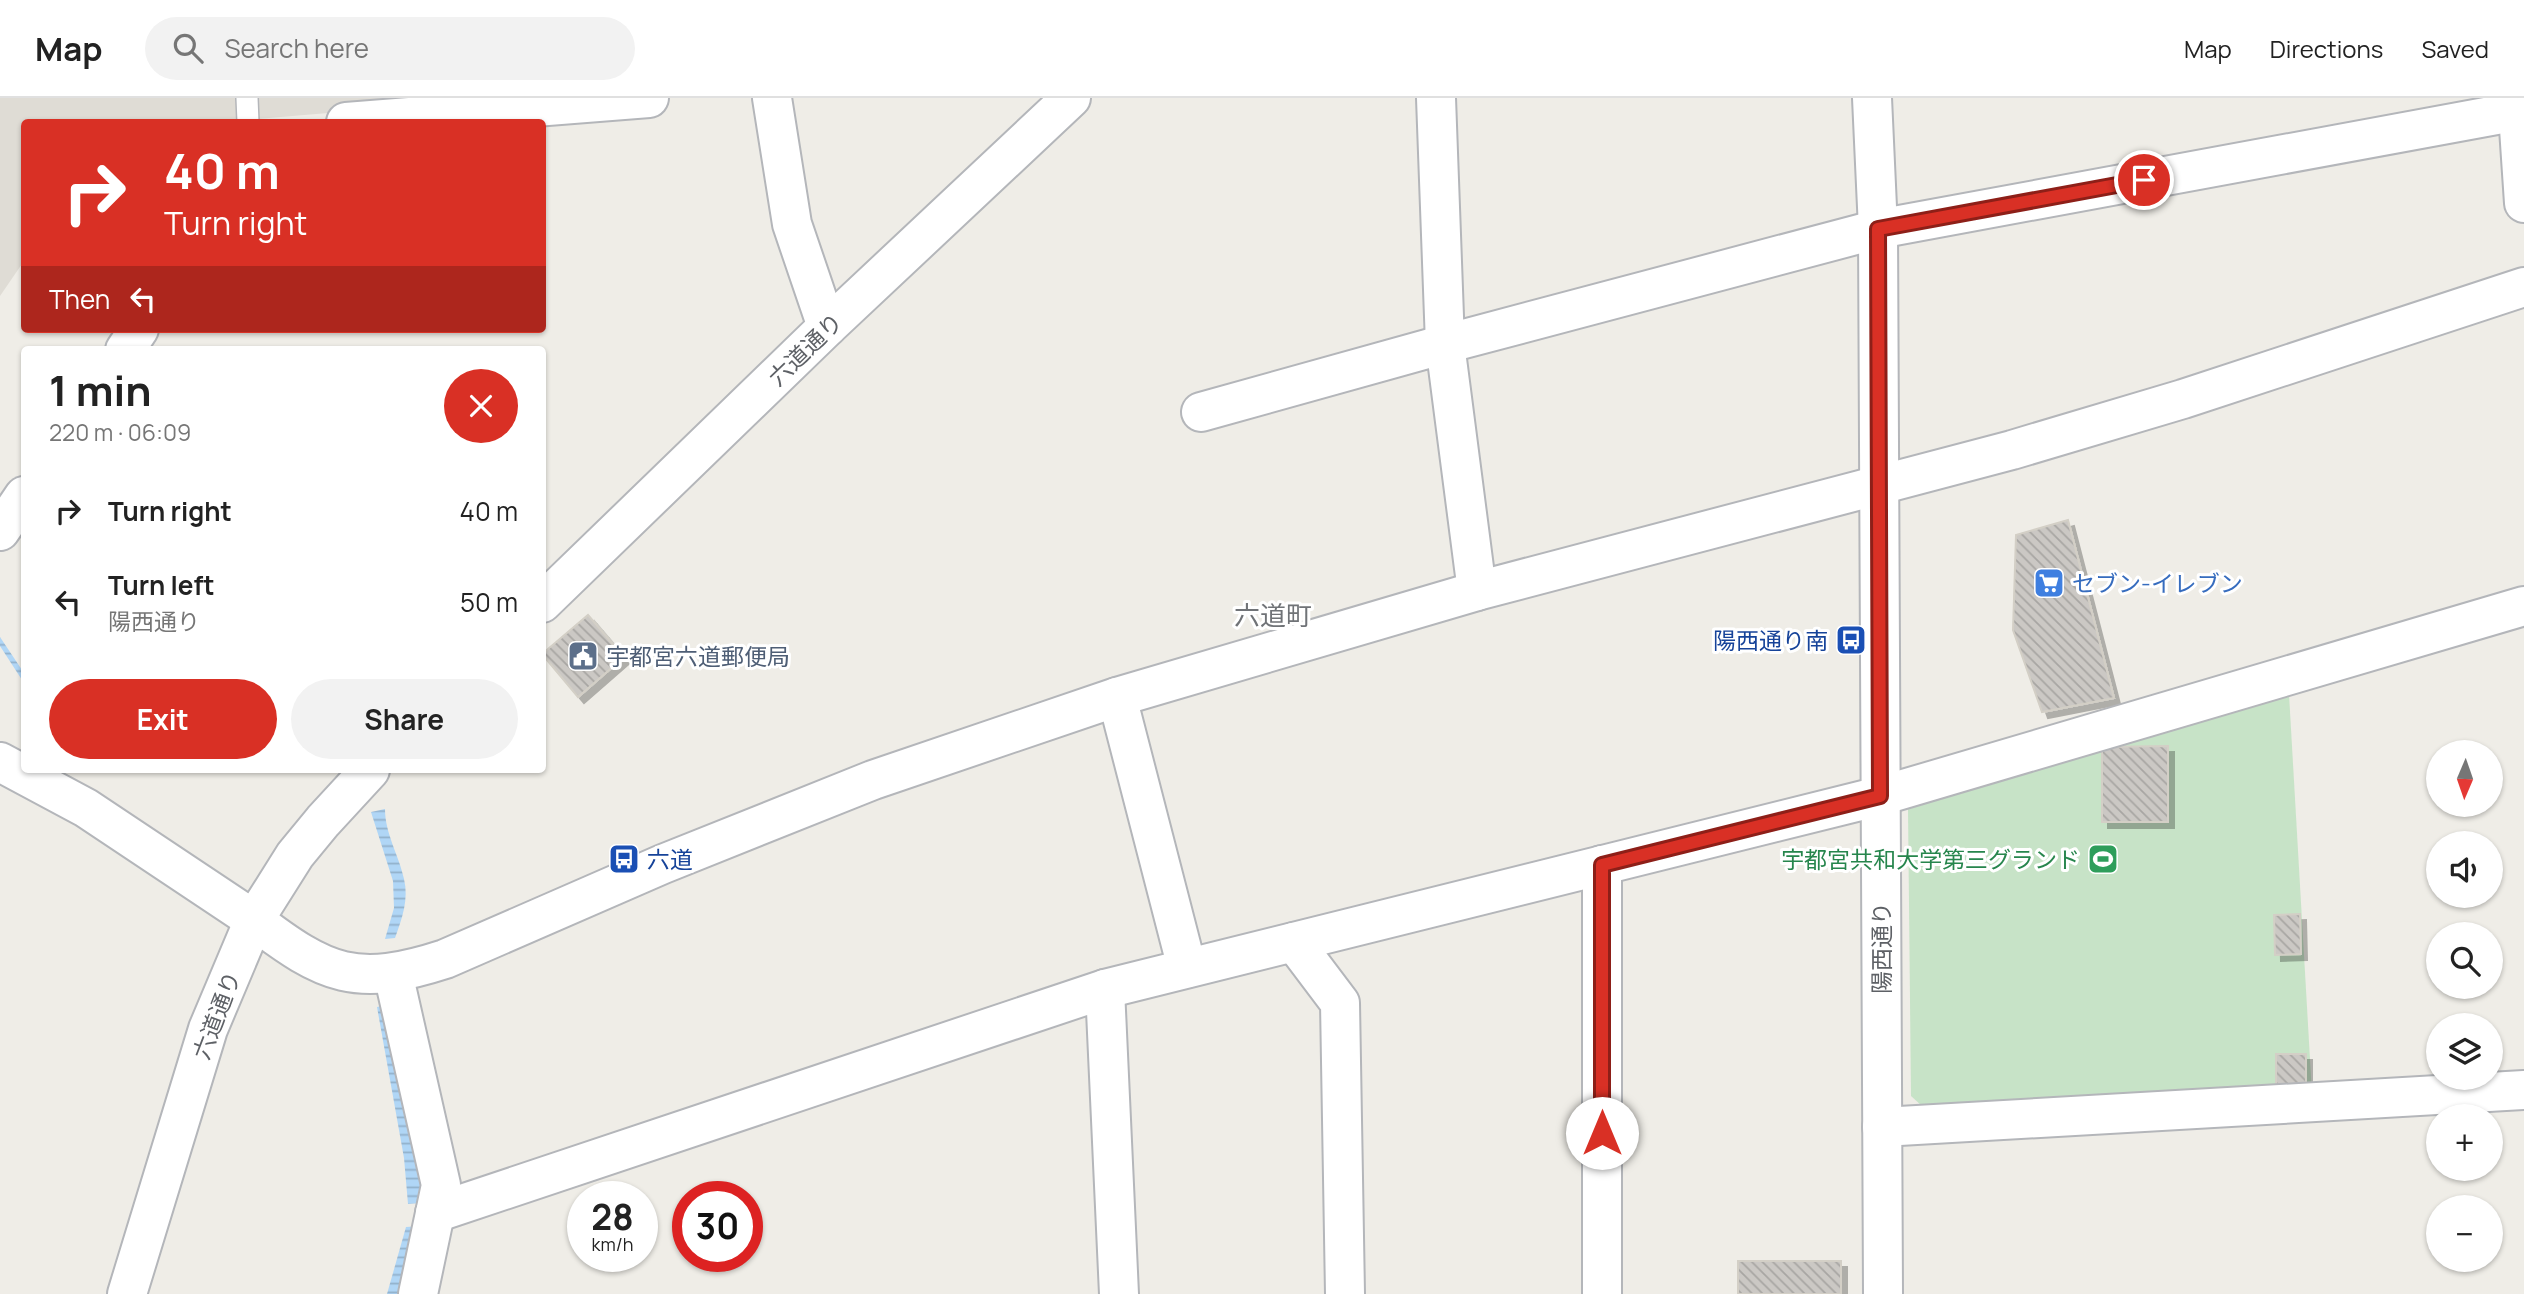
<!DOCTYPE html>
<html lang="en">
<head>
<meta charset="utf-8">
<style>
	:root { --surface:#fff; --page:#f2f2f2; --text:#222; --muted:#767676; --line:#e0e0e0; --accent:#d93025 }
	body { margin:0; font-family:Manrope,"Noto Sans JP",sans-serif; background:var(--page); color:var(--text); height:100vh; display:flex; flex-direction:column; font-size:26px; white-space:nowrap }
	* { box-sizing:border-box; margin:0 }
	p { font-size:23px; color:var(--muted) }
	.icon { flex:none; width:38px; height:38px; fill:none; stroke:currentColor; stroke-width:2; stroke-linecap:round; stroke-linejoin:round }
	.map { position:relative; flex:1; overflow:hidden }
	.panel { position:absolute; left:21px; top:248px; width:525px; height:427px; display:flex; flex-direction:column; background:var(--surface); border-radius:7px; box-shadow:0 2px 5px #0004 }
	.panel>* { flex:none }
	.banner { position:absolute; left:21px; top:21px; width:525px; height:214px; border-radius:7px; box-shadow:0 2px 5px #0004; background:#d93025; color:#fff; overflow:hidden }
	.needle { width:46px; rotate:182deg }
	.buttons { position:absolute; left:2426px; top:642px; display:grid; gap:14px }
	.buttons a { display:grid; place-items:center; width:77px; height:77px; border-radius:50%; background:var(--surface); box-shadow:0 2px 5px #0004; font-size:35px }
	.speed { position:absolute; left:567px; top:1083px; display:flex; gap:14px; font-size:35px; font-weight:700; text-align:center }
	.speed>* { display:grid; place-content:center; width:91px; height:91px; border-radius:50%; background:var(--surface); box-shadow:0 2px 5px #0004; line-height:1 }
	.speed small { font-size:18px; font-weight:400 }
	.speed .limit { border:10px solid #d22; background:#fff; color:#111 }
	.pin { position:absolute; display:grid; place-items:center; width:60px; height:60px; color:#fff; margin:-30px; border:4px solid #fff; border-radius:50%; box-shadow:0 2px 7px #0007 }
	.me { position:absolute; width:77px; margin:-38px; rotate:0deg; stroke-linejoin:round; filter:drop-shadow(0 0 5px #0008) }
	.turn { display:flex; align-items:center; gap:24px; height:147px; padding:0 28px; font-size:32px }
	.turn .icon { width:91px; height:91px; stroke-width:2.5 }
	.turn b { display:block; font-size:49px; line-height:60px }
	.then { display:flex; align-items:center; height:66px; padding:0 28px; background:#0003; gap:14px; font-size:26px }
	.round { display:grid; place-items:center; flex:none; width:74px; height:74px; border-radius:37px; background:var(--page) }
	.overview { display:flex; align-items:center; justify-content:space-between; height:119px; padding:0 28px }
	h1 { font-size:42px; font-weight:700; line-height:52px }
	.primary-button { display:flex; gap:14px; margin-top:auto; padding:14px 28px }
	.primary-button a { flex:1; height:80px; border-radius:42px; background:var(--accent); color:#fff; font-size:28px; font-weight:700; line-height:80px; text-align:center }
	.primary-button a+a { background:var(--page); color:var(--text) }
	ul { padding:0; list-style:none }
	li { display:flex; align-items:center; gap:21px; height:91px; padding:0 28px }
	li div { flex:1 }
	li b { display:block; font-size:26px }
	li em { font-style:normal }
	header { display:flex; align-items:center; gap:42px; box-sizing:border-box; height:98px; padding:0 35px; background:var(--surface); border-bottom:2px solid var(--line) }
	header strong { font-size:33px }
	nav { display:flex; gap:38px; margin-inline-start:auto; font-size:24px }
	.search { width:490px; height:63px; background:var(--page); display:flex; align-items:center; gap:18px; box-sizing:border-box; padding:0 24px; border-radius:38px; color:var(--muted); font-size:26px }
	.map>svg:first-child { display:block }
	.education { fill:#dfdcd5 }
	.pitch { fill:#c7e3c7 }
	.water { fill:url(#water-rules) }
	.building { fill:url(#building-back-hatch); stroke:#d3cfc6; stroke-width:2; filter:url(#shadow) }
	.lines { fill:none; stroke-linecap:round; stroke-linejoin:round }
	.service-casing { stroke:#b4b6ba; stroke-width:24 }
	.minor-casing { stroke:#b4b6ba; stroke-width:42 }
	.tertiary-casing { stroke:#b4b6ba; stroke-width:42 }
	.service { stroke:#fff; stroke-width:21 }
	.minor { stroke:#fff; stroke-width:38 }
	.tertiary { stroke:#fff; stroke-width:38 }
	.route-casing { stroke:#8d1f18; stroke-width:18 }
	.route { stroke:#d93025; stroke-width:12 }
	.labels { text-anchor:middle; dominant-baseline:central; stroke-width:6; stroke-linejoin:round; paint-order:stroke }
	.street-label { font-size:23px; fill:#5e6166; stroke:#fff }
	.shop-label { font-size:23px; fill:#366cbe; stroke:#fff; text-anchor:start }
	.transit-label { font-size:23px; fill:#164399; stroke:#fff; text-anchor:end }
	.service-label { font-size:23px; fill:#4e5e75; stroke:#fff; text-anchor:start }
	.leisure-label { font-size:23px; fill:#27864d; stroke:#fff; text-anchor:end }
	.quarter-label { font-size:26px; fill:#707377; stroke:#fff }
</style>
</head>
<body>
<header>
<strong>Map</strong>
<div class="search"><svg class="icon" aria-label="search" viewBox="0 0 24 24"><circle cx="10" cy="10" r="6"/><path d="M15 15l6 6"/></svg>Search here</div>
<nav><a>Map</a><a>Directions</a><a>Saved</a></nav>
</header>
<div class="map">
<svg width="2524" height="1196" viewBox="0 0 2524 1196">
	<defs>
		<pattern id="water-rules" width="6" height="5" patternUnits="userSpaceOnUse" patternTransform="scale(1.75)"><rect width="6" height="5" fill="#b0d6f6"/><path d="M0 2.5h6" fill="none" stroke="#92b1cb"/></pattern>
		<pattern id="building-back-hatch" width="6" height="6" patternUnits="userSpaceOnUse" patternTransform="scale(1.75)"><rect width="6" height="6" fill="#cbc8c4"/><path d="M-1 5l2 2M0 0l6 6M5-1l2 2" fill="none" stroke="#a8a6a3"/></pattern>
		<filter id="shadow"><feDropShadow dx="6" dy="6" stdDeviation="0" flood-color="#0004"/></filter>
	</defs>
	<rect width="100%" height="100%" fill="#efede7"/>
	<polygon class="education" points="0,0 506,0 220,24 24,24 24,163 0,198"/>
	<polygon class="pitch" points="2289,596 2312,996 1922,1008 1911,998 1908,710"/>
	<g class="water">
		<polygon points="0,539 24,575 24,585 0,548"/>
		<path d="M385,711c0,25 14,46 19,70 5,20 -2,40 -9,59l-10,1 9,-31 -1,-27 -22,-69z"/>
		<polygon points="390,906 419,1068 421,1105 408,1106 404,1060 377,909"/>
		<polygon points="421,1128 402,1196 387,1196 406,1129"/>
	</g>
	<g class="building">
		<polygon points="2068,422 2114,600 2042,614 2013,532 2016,437"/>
		<polygon points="588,517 624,559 578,599 542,556"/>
		<polygon points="2168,648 2168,724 2102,724 2102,649"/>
		<polygon points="2300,816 2301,856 2275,857 2274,817"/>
		<polygon points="2276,956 2306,956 2306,987 2276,988"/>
		<rect x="1738" y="1163" width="103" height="33"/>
	</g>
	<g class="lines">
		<g class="service-casing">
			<polyline id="service" points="247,0 248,24"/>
		</g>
		<g class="minor-casing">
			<g id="minor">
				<polyline points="772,0 792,126 827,229"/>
				<polyline points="1436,0 1445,246 1878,131 2518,13"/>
				<polyline points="2517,0 2524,105"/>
				<polyline points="346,24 649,0"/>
				<polyline points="125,252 139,231"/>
				<polyline points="1201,314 1445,246 1477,493"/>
				<polyline points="0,433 24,398"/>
				<polyline points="1117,599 1187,870"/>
				<polyline points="0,664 86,710 254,822"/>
				<polyline points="1602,767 1602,1196"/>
				<polyline points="1294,844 1340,905 1345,1196"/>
				<polyline points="393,875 441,1087 418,1196"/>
				<polyline points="1105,891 1119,1196"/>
				<polyline points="1882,1029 2524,992"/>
				<polyline points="435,1115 1105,891 1880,698 2524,508"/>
			</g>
		</g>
		<g class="tertiary-casing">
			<g id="tertiary">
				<polyline points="1872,0 1878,131 1883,1196"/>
				<polyline points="542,505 827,229 1071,0"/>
				<path d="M254,822c72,55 102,68 191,39l218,-95 210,-84 244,-83 360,-106 535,-141 171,-51 341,-112"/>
				<polyline points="127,1196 208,931 254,822 295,757 323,723 370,672"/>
			</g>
		</g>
		<use href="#service" class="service"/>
		<use href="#minor" class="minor"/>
		<use href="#tertiary" class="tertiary"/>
	</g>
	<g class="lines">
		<g class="route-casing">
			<polyline id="route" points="1602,1035 1602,767 1880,698 1878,131 2144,82"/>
		</g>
		<use href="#route" class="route"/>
	</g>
	<defs>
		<g id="supermarket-square" transform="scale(1.575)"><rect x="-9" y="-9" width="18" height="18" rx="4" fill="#3f7fe0" stroke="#fff"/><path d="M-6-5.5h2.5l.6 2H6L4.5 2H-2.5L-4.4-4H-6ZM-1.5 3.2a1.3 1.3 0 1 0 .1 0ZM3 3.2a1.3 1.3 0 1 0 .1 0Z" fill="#fff"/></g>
		<g id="bus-square" transform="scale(1.575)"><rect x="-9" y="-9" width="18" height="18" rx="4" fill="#1a4fb4" stroke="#fff"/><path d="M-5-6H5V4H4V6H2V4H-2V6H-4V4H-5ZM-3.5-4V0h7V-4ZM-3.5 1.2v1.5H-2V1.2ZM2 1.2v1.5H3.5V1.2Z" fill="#fff"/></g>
		<g id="civic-square" transform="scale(1.575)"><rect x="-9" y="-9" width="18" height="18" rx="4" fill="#5c6f8a" stroke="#fff"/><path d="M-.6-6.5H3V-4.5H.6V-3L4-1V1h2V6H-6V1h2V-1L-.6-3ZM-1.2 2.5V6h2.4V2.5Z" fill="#fff"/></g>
		<g id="stadium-square" transform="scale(1.575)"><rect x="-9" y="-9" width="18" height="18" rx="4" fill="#2e9e5b" stroke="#fff"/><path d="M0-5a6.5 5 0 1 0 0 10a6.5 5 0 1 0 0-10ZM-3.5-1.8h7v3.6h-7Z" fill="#fff"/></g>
	</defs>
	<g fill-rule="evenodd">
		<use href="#supermarket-square" x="2049" y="485"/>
		<use href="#bus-square" x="1851" y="542"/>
		<use href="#civic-square" x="583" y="558"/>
		<use href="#bus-square" x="624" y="761"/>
		<use href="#stadium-square" x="2103" y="761"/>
	</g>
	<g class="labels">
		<g class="street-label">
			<text transform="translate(805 251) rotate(-44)">六道通り</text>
			<text transform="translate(1881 850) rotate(-90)">陽西通り</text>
			<text transform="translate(216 917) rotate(-69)">六道通り</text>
		</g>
		<g class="shop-label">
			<text x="2072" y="485">セブン-イレブン</text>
		</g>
		<g class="transit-label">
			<text x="1828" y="542">陽西通り南</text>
			<text x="647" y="761" text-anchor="start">六道</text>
		</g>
		<g class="service-label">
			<text x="606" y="558">宇都宮六道郵便局</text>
		</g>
		<g class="leisure-label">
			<text x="2080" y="761">宇都宮共和大学第三グランド</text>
		</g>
		<g class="quarter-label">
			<text x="1273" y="517">六道町</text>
		</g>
	</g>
</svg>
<div class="buttons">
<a><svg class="needle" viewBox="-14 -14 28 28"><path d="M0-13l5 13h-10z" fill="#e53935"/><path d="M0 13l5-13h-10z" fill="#767676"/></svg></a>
<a><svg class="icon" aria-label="sound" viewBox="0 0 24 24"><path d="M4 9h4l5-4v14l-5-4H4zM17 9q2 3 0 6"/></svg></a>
<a><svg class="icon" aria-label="search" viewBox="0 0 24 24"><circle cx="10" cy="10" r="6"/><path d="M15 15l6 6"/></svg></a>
<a><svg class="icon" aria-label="layers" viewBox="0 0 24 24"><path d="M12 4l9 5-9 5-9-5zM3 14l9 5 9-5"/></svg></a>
<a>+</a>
<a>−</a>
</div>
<div class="speed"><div>28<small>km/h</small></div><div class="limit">30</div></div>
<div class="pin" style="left:2144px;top:82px;background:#d93025"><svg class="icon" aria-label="arrive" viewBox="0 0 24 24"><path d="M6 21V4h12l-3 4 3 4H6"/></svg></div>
<svg class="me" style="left:1602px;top:1035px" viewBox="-20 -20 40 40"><circle r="19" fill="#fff"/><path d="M0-13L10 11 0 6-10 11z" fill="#d93025"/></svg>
<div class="banner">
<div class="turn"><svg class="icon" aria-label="right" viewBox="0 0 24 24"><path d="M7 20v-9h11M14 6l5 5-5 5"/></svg><div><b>40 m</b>Turn right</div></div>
<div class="then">Then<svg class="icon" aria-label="left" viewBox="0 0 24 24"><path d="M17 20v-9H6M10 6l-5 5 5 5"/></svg></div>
</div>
<section class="panel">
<div class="overview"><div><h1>1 min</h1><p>220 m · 06:09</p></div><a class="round" style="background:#d93025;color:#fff"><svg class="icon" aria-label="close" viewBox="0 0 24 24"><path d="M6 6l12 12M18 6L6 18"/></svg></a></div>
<ul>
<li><svg class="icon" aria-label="right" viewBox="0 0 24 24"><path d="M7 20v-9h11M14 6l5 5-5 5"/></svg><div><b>Turn right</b></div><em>40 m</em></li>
<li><svg class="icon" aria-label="left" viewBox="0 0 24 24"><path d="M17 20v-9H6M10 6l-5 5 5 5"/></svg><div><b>Turn left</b><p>陽西通り</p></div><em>50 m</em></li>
</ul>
<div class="primary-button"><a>Exit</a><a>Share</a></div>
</section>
</div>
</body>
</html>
